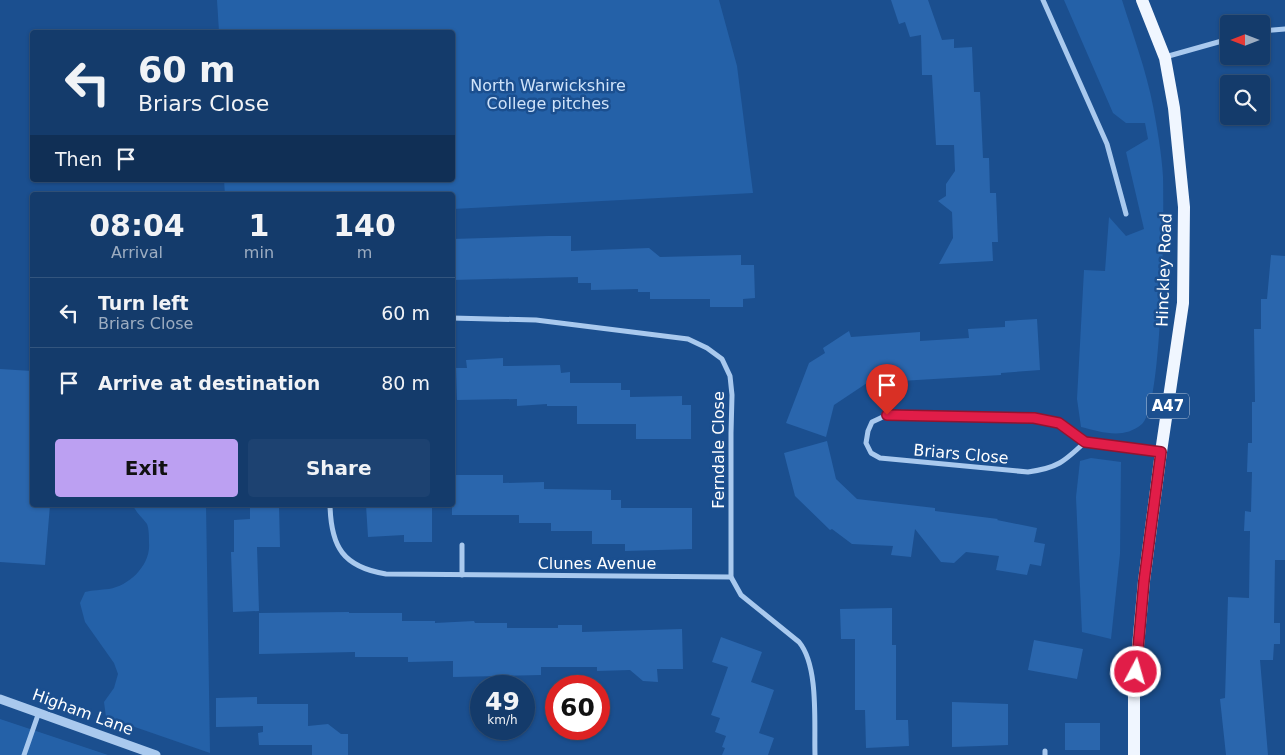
<!DOCTYPE html>
<html lang="en">
<head>
<meta charset="utf-8">
<style>
	:root { --surface:#143b6b; --page:#1d4271; --text:#f1f3f6; --muted:#9dadc1; --line:#33557e; --accent:#bca0f2 }
	body { margin:0; font-family:"DejaVu Sans",sans-serif; background:var(--page); color:var(--text); height:100vh; display:flex; flex-direction:column; font-size:19px; white-space:nowrap }
	* { box-sizing:border-box; margin:0 }
	p { font-size:16px; color:var(--muted) }
	.icon { flex:none; width:28px; height:28px; fill:none; stroke:currentColor; stroke-width:2; stroke-linecap:round; stroke-linejoin:round }
	.map { position:relative; flex:1; overflow:hidden }
	.drawer { position:absolute; left:30px; top:192px; width:425px; height:315px; display:flex; flex-direction:column; background:var(--surface); border-radius:5px; box-shadow:0 1px 4px #0004,0 0 0 1px var(--line) }
	.drawer>* { flex:none }
	.banner { position:absolute; left:30px; top:30px; width:425px; height:152px; border-radius:5px; box-shadow:0 1px 4px #0004,0 0 0 1px var(--line); background:#143b6b; color:var(--text); overflow:hidden }
	.needle { width:32px; rotate:270deg }
	.controls { position:absolute; left:1220px; top:15px; display:grid; gap:10px }
	.controls a { display:grid; place-items:center; width:50px; height:50px; border-radius:5px; background:var(--surface); box-shadow:0 1px 4px #0004,0 0 0 1px var(--line); font-size:25px }
	.speed { position:absolute; left:470px; top:675px; display:flex; gap:10px; font-size:25px; font-weight:700; text-align:center }
	.speed>* { display:grid; place-content:center; width:65px; height:65px; border-radius:50%; background:var(--surface); box-shadow:0 1px 4px #0004,0 0 0 1px var(--line); line-height:1 }
	.speed small { font-size:12px; font-weight:400 }
	.speed .limit { border:8px solid #d22; background:#fff; color:#111 }
	.pin { position:absolute; display:grid; place-items:center; width:42px; height:42px; color:#fff; margin:-51px -21px; border-radius:50% 50% 50% 0; rotate:-45deg; box-shadow:0 0 5px #0007 }
	.pin .icon { rotate:45deg }
	.me { position:absolute; width:55px; margin:-28px; rotate:6deg; stroke-linejoin:round; filter:drop-shadow(0 0 4px #0008) }
	.turn { display:flex; align-items:center; gap:18px; height:105px; padding:0 25px; font-size:22px }
	.turn .icon { width:65px; height:65px; stroke-width:2.5 }
	.turn b { display:block; font-size:35px; line-height:42px }
	.then { display:flex; align-items:center; height:48px; padding:0 25px; background:#0003; gap:10px; font-size:19px }
	.eta { display:flex; justify-content:space-evenly; align-items:center; height:85px; text-align:center }
	.eta b { font-size:30px; font-weight:600; line-height:35px }
	.cta { display:flex; gap:10px; margin-top:auto; padding:10px 25px }
	.cta a { flex:1; height:58px; border-radius:5px; background:var(--accent); color:#111; font-size:20px; font-weight:600; line-height:58px; text-align:center }
	.cta a+a { background:var(--page); color:var(--text) }
	ul { padding:0; list-style:none }
	li { display:flex; align-items:center; gap:15px; height:70px; padding:0 25px; border-top:1px solid var(--line) }
	li div { flex:1 }
	li b { display:block; font-size:19px }
	li em { font-style:normal }
	.map>svg:first-child { display:block }
	.green { fill:#2461a8 }
	.building { fill:#2a66ad }
	.lines { fill:none; stroke-linecap:round; stroke-linejoin:round }
	.minor { stroke:#a9c9ee; stroke-width:5 }
	.tertiary { stroke:#a9c9ee; stroke-width:9 }
	.primary { stroke:#f0f6ff; stroke-width:12 }
	.route-casing { stroke:#92132f; stroke-width:12 }
	.route { stroke:#e11d48; stroke-width:9 }
	.labels { text-anchor:middle; dominant-baseline:central; stroke-width:5; stroke-linejoin:round; paint-order:stroke }
	.shield { fill:#1b4f8f; stroke:#bbcadd; stroke-width:1 }
	.shield-label { font-size:15px; font-weight:bold; fill:#fff }
	.park-label { font-size:16px; fill:#cfe3fa; stroke:#1b4f8f }
	.street-label { font-size:16px; fill:#fff; stroke:#1b4f8f }
</style>
</head>
<body>
<div class="map">
<svg width="1285" height="755" viewBox="0 0 1285 755">
	<rect width="100%" height="100%" fill="#1b4f8f"/>
	<g class="green">
		<polygon points="217,0 719,0 737,66 753,193 453,209 452,195 225,195 224,180 452,180 452,32 219,32"/>
		<path d="M1064,0h58c11,35 24,70 31,106 4,21 9,50 10,71 1,36 0,229 -21,247 -19,16 -40,8 -61,3l-4,-28 7,-129 21,1 4,-54 17,19 18,-7 -18,-77 22,-13 -3,-16h-19l-13,-10z"/>
		<polygon points="1091,458 1121,462 1120,554 1111,639 1082,632 1076,497 1080,461"/>
		<path d="M133,505h73l4,248 -104,-36 -2,-15 10,-14 4,-14 -4,-11 -29,-41 -5,-19 5,-11c8,-2 16,-2 24,-3 20,-3 42,-24 40,-46 0,-6 0,-14 -2,-19 -5,-7 -11,-11 -14,-19z"/>
		<polygon points="0,719 108,755 0,755"/>
	</g>
	<g class="building">
		<polygon points="891,0 928,0 942,40 954,39 954,48 972,47 974,92 980,92 983,158 989,158 990,193 996,193 998,242 992,242 993,261 939,264 953,238 952,212 938,201 946,196 946,184 955,171 954,145 936,145 932,75 922,75 921,35 910,37 905,22 899,24"/>
		<polygon points="548,236 571,236 571,251 649,248 660,257 741,255 741,265 754,265 755,298 743,299 743,307 710,307 710,299 650,299 650,292 638,292 638,289 591,290 591,283 578,283 578,277 452,280 452,239"/>
		<polygon points="1271,255 1285,256 1285,560 1275,560 1274,623 1280,623 1280,644 1274,644 1273,660 1260,660 1268,755 1226,755 1220,699 1225,698 1228,597 1249,598 1250,531 1244,531 1245,511 1251,512 1252,472 1247,472 1248,443 1252,443 1252,402 1255,402 1254,329 1261,329 1261,299 1267,299"/>
		<polygon points="1037,319 1040,370 1001,373 1001,375 867,383 834,405 826,437 786,423 809,363 825,353 823,348 849,331 851,337 920,332 920,341 969,338 968,329 1005,327 1005,321"/>
		<polygon points="503,358 503,366 560,365 561,373 570,372 570,383 621,383 621,390 630,390 630,397 682,396 682,405 691,405 691,439 636,439 636,424 577,424 577,406 547,406 547,404 517,406 517,399 457,400 456,368 467,368 466,360"/>
		<polygon points="0,369 32,371 32,505 50,505 45,565 0,562"/>
		<polygon points="827,441 836,479 857,499 935,508 935,511 998,519 997,520 1037,528 1034,542 1045,544 1041,566 1030,564 1027,575 996,570 999,556 966,552 954,563 941,562 915,529 911,557 891,555 893,546 852,544 832,529 830,530 795,496 784,453"/>
		<polygon points="452,475 503,475 503,483 544,482 544,489 611,490 611,500 621,500 621,508 692,508 692,549 625,551 625,544 592,544 592,531 551,531 551,523 519,523 519,515 452,515"/>
		<polygon points="250,505 279,505 280,547 257,547 259,611 233,612 231,552 234,552 234,520 250,519"/>
		<polygon points="366,505 432,505 432,542 404,542 404,535 368,537"/>
		<polygon points="892,608 892,645 896,645 896,720 908,720 909,746 866,748 865,710 855,710 855,639 841,639 840,609"/>
		<polygon points="349,612 349,613 402,613 402,621 435,621 435,623 474,621 475,623 507,623 507,628 558,628 558,625 582,625 582,632 682,629 683,669 657,669 658,682 643,681 630,670 597,671 597,667 541,667 541,675 453,677 453,661 408,662 408,657 355,657 355,652 259,654 259,613"/>
		<polygon points="721,637 762,652 751,682 774,690 759,733 774,738 768,755 722,755 725,748 722,747 726,736 715,732 720,718 711,715 728,667 712,662"/>
		<polygon points="1034,640 1083,649 1077,679 1028,670"/>
		<polygon points="257,697 257,704 308,704 308,726 328,724 341,734 348,734 348,755 312,755 312,745 259,745 258,733 263,732 263,726 216,727 216,698"/>
		<polygon points="952,702 1008,704 1008,745 952,747"/>
		<rect x="1065" y="723" width="35" height="27"/>
	</g>
	<g class="lines">
		<g class="minor">
			<polyline points="1043,0 1107,144 1126,214"/>
			<polyline points="1261,31 1285,29"/>
			<polyline points="1165,57 1229,39"/>
			<path d="M452,318l84,2 152,19 19,9 15,11 8,17 2,19 -1,38v144l10,18 58,47c20,24 15,81 16,113"/>
			<path d="M1085,442l-26,-19 -25,-5 -147,-3 -15,7 -4,9 -2,12 5,10 9,5 148,14c29,-4 36,-10 57,-30l75,10"/>
			<path d="M330,505c1,42 13,62 56,69l345,3"/>
			<polyline points="462,545 462,575"/>
			<polyline points="24,755 39,712"/>
			<polyline points="1045,755 1045,751"/>
		</g>
		<polyline class="tertiary" points="0,699 156,755"/>
		<polyline class="primary" points="1134,755 1134,690 1144,581 1161,452 1183,303 1184,207 1174,108 1165,58 1142,0"/>
	</g>
	<g class="lines">
		<g class="route-casing">
			<polyline id="route" points="887,415 1034,418 1059,423 1085,442 1161,452 1144,581 1136,672"/>
		</g>
		<use href="#route" class="route"/>
	</g>
	<g class="labels">
		<rect class="shield" x="1147" y="393.5" width="42" height="25" rx="4"/>
		<g class="shield-label">
			<text x="1168" y="406">A47</text>
		</g>
		<g class="park-label">
			<text x="548" y="85">North Warwickshire<tspan x="548" dy="18">College pitches</tspan></text>
		</g>
		<g class="street-label">
			<text transform="translate(1164 270) rotate(-88)">Hinckley Road</text>
			<text transform="translate(718 450) rotate(-90)">Ferndale Close</text>
			<text transform="translate(961 454) rotate(5)">Briars Close</text>
			<text x="597" y="563">Clunes Avenue</text>
			<text transform="translate(83 712) rotate(20)">Higham Lane</text>
		</g>
	</g>
</svg>
<div class="controls">
<a><svg class="needle" viewBox="-14 -14 28 28"><path d="M0-13l5 13h-10z" fill="#e53935"/><path d="M0 13l5-13h-10z" fill="#9dadc1"/></svg></a>
<a><svg class="icon" aria-label="search" viewBox="0 0 24 24"><circle cx="10" cy="10" r="6"/><path d="M15 15l6 6"/></svg></a>
</div>
<div class="speed"><div>49<small>km/h</small></div><div class="limit">60</div></div>
<div class="pin" style="left:887px;top:415px;background:#d93025"><svg class="icon" aria-label="arrive" viewBox="0 0 24 24"><path d="M6 21V4h12l-3 4 3 4H6"/></svg></div>
<svg class="me" style="left:1136px;top:672px" viewBox="-20 -20 40 40"><circle r="17" fill="#e11d48" stroke="#fff" stroke-width="3"/><path d="M0-11L8 9 0 5-8 9z" fill="#fff"/></svg>
<div class="banner">
<div class="turn"><svg class="icon" aria-label="left" viewBox="0 0 24 24"><path d="M17 20v-9H6M10 6l-5 5 5 5"/></svg><div><b>60 m</b>Briars Close</div></div>
<div class="then">Then<svg class="icon" aria-label="arrive" viewBox="0 0 24 24"><path d="M6 21V4h12l-3 4 3 4H6"/></svg></div>
</div>
<section class="drawer">
<div class="eta">
<div><b>08:04</b><p>Arrival</p></div>
<div><b>1</b><p>min</p></div>
<div><b>140</b><p>m</p></div>
</div>
<ul>
<li><svg class="icon" aria-label="left" viewBox="0 0 24 24"><path d="M17 20v-9H6M10 6l-5 5 5 5"/></svg><div><b>Turn left</b><p>Briars Close</p></div><em>60 m</em></li>
<li><svg class="icon" aria-label="arrive" viewBox="0 0 24 24"><path d="M6 21V4h12l-3 4 3 4H6"/></svg><div><b>Arrive at destination</b></div><em>80 m</em></li>
</ul>
<div class="cta"><a>Exit</a><a>Share</a></div>
</section>
</div>
</body>
</html>
